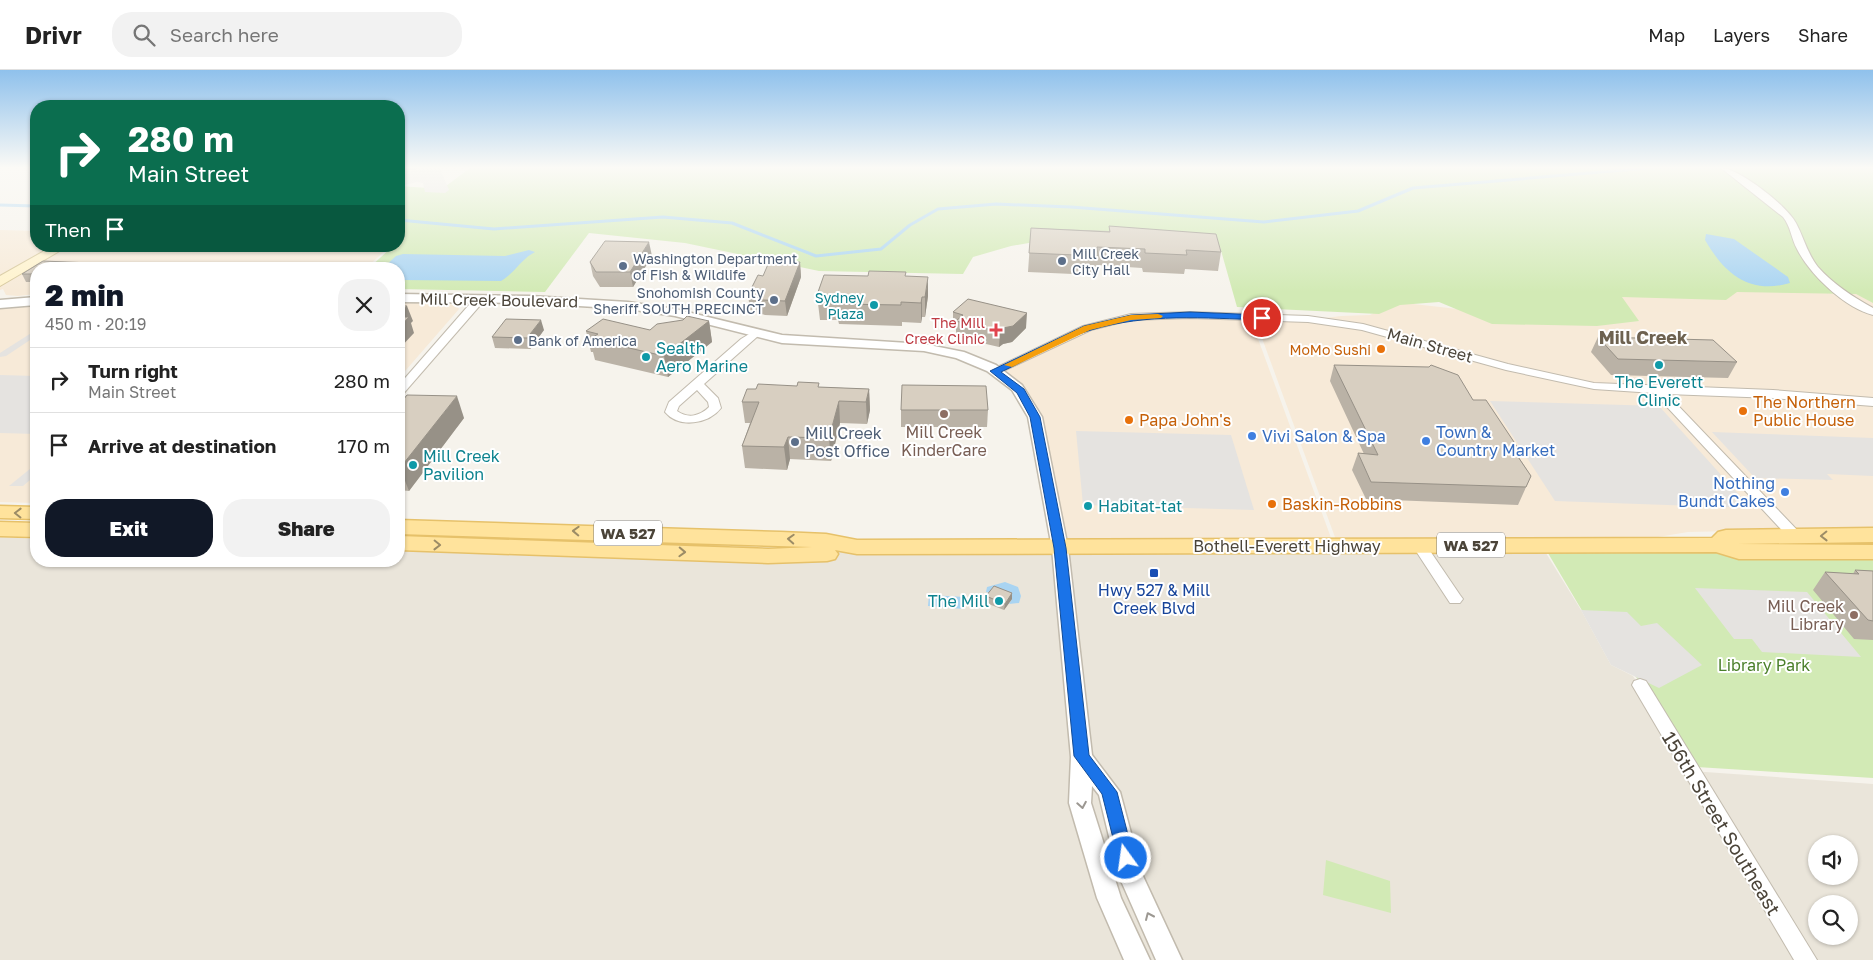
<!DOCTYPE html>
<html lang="en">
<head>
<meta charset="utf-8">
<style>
	:root { --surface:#fff; --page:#f2f2f2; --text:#222; --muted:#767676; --line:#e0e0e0; --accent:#111827 }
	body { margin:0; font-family:"Golos Text",sans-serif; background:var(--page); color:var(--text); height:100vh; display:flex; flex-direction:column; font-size:19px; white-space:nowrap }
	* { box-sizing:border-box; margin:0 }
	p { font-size:16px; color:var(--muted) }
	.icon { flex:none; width:28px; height:28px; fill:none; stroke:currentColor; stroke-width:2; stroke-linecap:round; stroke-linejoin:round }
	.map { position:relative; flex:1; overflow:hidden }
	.side { position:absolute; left:30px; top:192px; width:375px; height:305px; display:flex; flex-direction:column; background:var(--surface); border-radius:20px; box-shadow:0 1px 4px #0004 }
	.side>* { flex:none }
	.banner { position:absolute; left:30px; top:30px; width:375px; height:152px; border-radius:20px; box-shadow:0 1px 4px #0004; background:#0b6e4f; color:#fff; overflow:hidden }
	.buttons { position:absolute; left:1808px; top:765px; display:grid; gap:10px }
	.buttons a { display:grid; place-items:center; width:50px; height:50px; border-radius:50%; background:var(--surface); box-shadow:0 1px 4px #0004; font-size:25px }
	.pin { position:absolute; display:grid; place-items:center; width:42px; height:42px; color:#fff; margin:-21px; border:2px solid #fff; border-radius:50%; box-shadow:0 1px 5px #0007 }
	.me { position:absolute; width:55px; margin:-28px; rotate:346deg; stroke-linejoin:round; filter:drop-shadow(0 0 4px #0008) }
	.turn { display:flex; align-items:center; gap:18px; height:105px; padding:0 15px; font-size:22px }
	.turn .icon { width:65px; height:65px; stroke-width:2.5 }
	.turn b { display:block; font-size:35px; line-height:42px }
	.then { display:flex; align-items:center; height:48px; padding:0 15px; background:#0003; gap:10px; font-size:19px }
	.round { display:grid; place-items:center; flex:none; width:52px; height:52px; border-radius:20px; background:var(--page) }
	.overview { display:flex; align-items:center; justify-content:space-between; height:85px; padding:0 15px }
	h1 { font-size:30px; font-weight:800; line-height:38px; color:var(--accent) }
	.primary-button { display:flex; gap:10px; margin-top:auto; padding:10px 15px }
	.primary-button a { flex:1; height:58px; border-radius:20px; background:var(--accent); color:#fff; font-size:20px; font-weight:800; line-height:58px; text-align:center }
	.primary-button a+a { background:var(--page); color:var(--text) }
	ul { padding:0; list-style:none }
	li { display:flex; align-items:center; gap:15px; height:65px; padding:0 15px; border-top:1px solid var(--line) }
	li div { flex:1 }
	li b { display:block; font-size:19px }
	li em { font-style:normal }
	header { display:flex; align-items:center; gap:30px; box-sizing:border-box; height:70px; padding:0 25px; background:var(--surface); border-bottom:1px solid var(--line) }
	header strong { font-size:24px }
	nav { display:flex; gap:28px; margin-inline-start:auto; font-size:18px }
	.search { width:350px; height:45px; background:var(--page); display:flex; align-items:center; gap:12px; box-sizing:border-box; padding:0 18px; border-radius:20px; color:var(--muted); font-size:19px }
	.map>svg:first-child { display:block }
	.residential { fill:#eae5da; fill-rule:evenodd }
	.commercial { fill:#f7ead8 }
	.green { fill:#d2eab5 }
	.parking { fill:#e5e3e0 }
	.water { fill:#a9d4f2 }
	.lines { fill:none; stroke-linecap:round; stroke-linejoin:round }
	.stream { stroke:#a9d4f2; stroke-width:3 }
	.minor-casing { stroke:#c2bbae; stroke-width:2 }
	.tertiary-casing { stroke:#c2bbae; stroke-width:3 }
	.secondary-casing { stroke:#d6c79b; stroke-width:2 }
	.primary-casing { stroke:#e6c16a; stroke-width:3 }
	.minor { fill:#fff; fill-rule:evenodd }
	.tertiary { fill:#fff; fill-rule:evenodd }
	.secondary { fill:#fff3cd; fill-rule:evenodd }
	.primary { fill:#ffe39c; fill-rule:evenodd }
	.wall { fill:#bab2a6 }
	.shaded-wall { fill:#979187 }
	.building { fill:#d8cfc1; stroke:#979187 }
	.oneway { stroke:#9c8c66 }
	.oneway2 { stroke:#9c9892 }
	.route { fill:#1a73e8; stroke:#114b97 }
	.slow { fill:#f59e0b }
	.service-dot { fill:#5c6f8a; stroke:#fff; stroke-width:2 }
	.culture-dot { fill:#0f9aa8; stroke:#fff; stroke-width:2 }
	.health-dot { fill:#e0444e; stroke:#fff; stroke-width:2 }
	.food-dot { fill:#e8710a; stroke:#fff; stroke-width:2 }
	.education-dot { fill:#8d6e63; stroke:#fff; stroke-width:2 }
	.shop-dot { fill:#3f7fe0; stroke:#fff; stroke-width:2 }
	.transit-dot { fill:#1a4fb4; stroke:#fff; stroke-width:2 }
	.labels { text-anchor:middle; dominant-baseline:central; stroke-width:4; stroke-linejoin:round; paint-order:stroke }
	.far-service-label { font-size:14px; fill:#4e5e75; stroke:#fff; text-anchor:start }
	.far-culture-label { font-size:14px; fill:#0d838f; stroke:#fff; text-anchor:end }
	.far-health-label { font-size:14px; fill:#be3a42; stroke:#fff; text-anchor:end }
	.far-food-label { font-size:14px; fill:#c56008; stroke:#fff; text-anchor:end }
	.shield { fill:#fff; stroke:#817c74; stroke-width:1 }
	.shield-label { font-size:15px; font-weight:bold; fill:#4b4439 }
	.street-label { font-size:16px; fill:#4b4439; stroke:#fff }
	.culture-label { font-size:16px; fill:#0d838f; stroke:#fff; text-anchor:start }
	.food-label { font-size:16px; fill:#c56008; stroke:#fff; text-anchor:start }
	.education-label { font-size:16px; fill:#785e54; stroke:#fff }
	.shop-label { font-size:16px; fill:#366cbe; stroke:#fff; text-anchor:start }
	.service-label { font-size:16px; fill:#4e5e75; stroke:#fff; text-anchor:start }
	.transit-label { font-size:16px; fill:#164399; stroke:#fff }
	.park-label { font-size:16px; fill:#4a7f2a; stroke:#fff }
	.far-district-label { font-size:18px; font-weight:bold; fill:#6e6250; stroke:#fff }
	.near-street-label { font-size:19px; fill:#4b4439; stroke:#fff }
</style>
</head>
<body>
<header>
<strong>Drivr</strong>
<div class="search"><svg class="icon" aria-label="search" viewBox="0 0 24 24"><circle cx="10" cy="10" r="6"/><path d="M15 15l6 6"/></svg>Search here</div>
<nav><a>Map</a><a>Layers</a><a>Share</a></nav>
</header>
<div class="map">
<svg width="1873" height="890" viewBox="0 0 1873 890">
	<rect width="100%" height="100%" fill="#f6f3ec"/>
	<path class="residential" d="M0,467l36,2v22h363v-18l425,11 33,-7 684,-2 40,65 30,55 22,11 58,95 182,13v176h-1873zM1816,774h33v32h-33zM1816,834h33v32h-33z"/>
	<g class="commercial">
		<polygon points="0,160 36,161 36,176 145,176 147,179 170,180 183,177 390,176 365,199 36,199 36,224 18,226 6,225 3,219 0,220"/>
		<polygon points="1620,217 1873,224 1873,458 1688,462 1652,468 1336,470 1255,249 1301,251 1341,246 1370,245 1396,232 1466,240"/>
		<polygon points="399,232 450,234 457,236 459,239 399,308"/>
		<polygon points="36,236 36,433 0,432 0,239"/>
		<polygon points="1131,247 1250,247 1334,476 1060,478 1031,338 995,301 1087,258"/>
	</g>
	<g class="green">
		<polygon points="470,98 1873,98 1873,233 1856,224 1737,222 1726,230 1622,227 1639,251 1597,256 1492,254 1439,232 1400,235 1379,244 1237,237 1220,177 1051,169 1011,176 973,187 963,204 819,201 685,173 589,163 545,222 399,219 399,199 368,199 393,176 399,176 399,116 442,119"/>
		<polygon points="1545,478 1718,481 1873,487 1873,708 1697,697 1646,619 1631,601 1613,593"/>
		<polygon points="1326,790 1390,811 1391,843 1323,825"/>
	</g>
	<g class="parking">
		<polygon points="420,98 445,98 441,101 449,120 445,123 425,122 423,113 417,112 399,116 399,101 415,101"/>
		<polygon points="36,260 36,266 6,286 0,287 0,283"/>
		<polygon points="0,305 36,306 36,364 0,363"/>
		<polygon points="1490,331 1659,336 1751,438 1555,431"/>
		<polygon points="1076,361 1231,365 1254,440 1083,435"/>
		<polygon points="1712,362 1873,368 1873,406 1827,404 1833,410 1755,408"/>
		<polygon points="36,394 36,405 23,416 9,416"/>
		<polygon points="1695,518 1807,522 1861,587 1762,582 1752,569 1734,569"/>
		<polygon points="1581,540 1627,542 1641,556 1657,553 1702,595 1659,618 1611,595"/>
	</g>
	<g class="water">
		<path d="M1706,164l28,5 54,38 2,6c-41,12 -66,-10 -85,-43z"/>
		<path d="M529,180l6,2c-14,7 -20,21 -34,29l-102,-1v-11h-17l14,-13 7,-2 102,2z"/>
		<polygon points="1005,512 1018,517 1021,526 1019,533 1009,534 1012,529 986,522 987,517"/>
		<polygon points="929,525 965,527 964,539 928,536"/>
	</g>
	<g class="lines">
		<g class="stream">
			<polyline points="0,135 36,136"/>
			<polyline points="399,150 494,159 663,147 732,153 816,186 881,179 910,155 938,139 996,134 1071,137 1264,152 1358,141 1413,118 1648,98"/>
		</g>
		<g class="minor-casing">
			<g id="minor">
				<path d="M1721,98c18,0 66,38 75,55 8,15 11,30 22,44 15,17 35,30 55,41v7c-28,-7 -63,-40 -76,-66 -6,-11 -6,-22 -14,-32z"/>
				<polygon points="479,227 483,228 483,232 403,324 399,325 399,315 475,228"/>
				<polygon points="1190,242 1308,246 1363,254 1508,294 1594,313 1773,320 1873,328 1873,336 1773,328 1667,324 1800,463 1802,466 1795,470 1790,469 1654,323 1594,319 1506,300 1362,260 1308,252 1190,248 1131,250 1091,260 999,303 991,303 989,301 1083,256 1131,244"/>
				<path d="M754,261l5,3 -1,2 -54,48 14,14 3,10c-12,16 -42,21 -56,4l4,-10 72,-63zM697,320l11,12 1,5c-9,9 -21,12 -32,4l2,-5z"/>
				<polygon points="1419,470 1424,472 1460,525 1463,529 1460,533 1450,533 1412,475"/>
				<polygon points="1640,609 1646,611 1817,890 1794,890 1632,615 1634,611"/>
			</g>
		</g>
		<g class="tertiary-casing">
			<g id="tertiary">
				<polygon points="399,224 530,226 628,232 675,239 782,265 924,274 964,282 996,295 1022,315 1042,347 1068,478 1092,685 1120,722 1142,804 1182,890 1156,890 1118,804 1099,725 1092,716 1091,733 1121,828 1150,890 1124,890 1097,828 1069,733 1071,687 1052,478 1028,347 1012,320 987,301 956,288 924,281 782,273 675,246 628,239 530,233 399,232"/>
				<polygon points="36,227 36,235 0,238 0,230"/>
			</g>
		</g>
		<g class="secondary-casing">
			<polygon id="secondary" points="53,176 68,176 0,216 0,206"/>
		</g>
		<g class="primary-casing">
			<g id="primary">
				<polygon points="0,436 36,437 36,449 0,448"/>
				<polygon points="399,450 781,462 826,464 857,470 1712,468 1718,462 1726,460 1873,458 1873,472 1737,474 1873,475 1873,489 1739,489 1716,482 857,484 835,480 838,484 835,489 827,491 768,493 399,480 399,466 768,479 812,477 399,464"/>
				<polygon points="0,452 36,453 36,467 0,466"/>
			</g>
		</g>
		<use href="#minor" class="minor"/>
		<use href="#tertiary" class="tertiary"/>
		<use href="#secondary" class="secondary"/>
		<use href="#primary" class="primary"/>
	</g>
	<g class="wall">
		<polygon points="399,98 418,98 415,100 399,100"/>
		<polygon points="1109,156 1221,182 1218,201 1185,199 1184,204 1143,202 1142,198 1097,195 1096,205 1028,202 1031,158 1109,161"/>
		<polygon points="652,186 633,217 600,217 593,206 590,192"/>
		<polygon points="43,191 91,193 95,199 36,199 36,212 26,212 22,204"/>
		<polygon points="800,192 801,207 787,246 765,245 750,240 748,225 763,206"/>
		<polygon points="906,206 928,226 925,247 922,247 921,253 902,252 902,256 839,254 838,250 820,250 817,225"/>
		<polygon points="953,242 1026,258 1012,272 1003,274 999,277 956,267 956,258 953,257"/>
		<polygon points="709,251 712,272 668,307 595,290 593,282 591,282 586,261 650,260"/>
		<polygon points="544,260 530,279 495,278 492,267"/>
		<polygon points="1598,267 1737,292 1728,308 1611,305 1591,282"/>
		<polygon points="1334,295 1473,330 1518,378 1516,383 1531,406 1518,435 1366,429 1352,400 1358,383 1364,384 1330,311"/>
		<polygon points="820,317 869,319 870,340 867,354 840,353 831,391 790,389 787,400 745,398 742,376 750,353 745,353 742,332 756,319"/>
		<polygon points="399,335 464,348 409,421 399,420"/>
		<polygon points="901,340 988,340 987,357 901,357"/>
		<polygon points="1855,500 1873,501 1873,570 1854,569 1813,520 1825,502 1853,504"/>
		<polygon points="1012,523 1012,529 1004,540 986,533 986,526"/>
	</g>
	<g class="shaded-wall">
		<polygon points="649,172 652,186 633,217 630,202"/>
		<polygon points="800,192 801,207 787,246 785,231"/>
		<polygon points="91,193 95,199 87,199"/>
		<polygon points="928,207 928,226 925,247 925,227"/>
		<polygon points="922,227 922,247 921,253 921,233"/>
		<polygon points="407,236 413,251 411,253 414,263 399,279 399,245"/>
		<polygon points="1027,243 1026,258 1012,272 1003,274 999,277 1000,262 1003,258"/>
		<polygon points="541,250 544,260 530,279 527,268"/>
		<polygon points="709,251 712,272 668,307 664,286"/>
		<polygon points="869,319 870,340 867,354 866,332"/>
		<polygon points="457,326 464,348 409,421 400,398"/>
		<polygon points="839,331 840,353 831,391 829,368"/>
		<polygon points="788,367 790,389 787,400 784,377"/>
		<polygon points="1012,523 1012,529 1004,540 1005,534"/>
	</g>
	<g class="building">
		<polygon points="1109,156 1216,164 1221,182 1186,180 1187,185 1145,183 1145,179 1097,177 1098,186 1029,183 1031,158 1110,162"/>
		<polygon points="605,171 649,172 630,202 596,202 590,192"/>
		<polygon points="43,191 91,193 87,199 36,199 36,204 22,204"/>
		<polygon points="769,192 800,192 785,231 763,230 748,225 758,205 763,206"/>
		<polygon points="869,201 906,202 905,206 928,207 925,227 922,227 921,233 901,232 901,235 837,234 838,230 818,230 820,225 817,225 824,205 868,206"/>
		<polygon points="968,229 1027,243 1013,256 1003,258 1000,262 956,251 963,245 953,242"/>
		<polygon points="399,236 407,236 399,245"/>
		<polygon points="687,246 709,251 664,286 590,269 598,264 586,261 603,249 650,260 657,254 683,250"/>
		<polygon points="399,247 409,247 399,258"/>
		<polygon points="506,249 541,250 527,268 492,267"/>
		<polygon points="1598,267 1713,270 1737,292 1618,289"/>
		<polygon points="1334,295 1429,297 1431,295 1458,305 1473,330 1486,330 1518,378 1512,378 1531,406 1526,417 1371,412 1358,383 1378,385"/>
		<polygon points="798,312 819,313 818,317 869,319 866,332 839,331 829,368 788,367 784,377 742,376 759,332 742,332 747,319 756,319 758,314 797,316"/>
		<polygon points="902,315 986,316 988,340 901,340"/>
		<polygon points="407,325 457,326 400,398 399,398 399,335"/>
		<polygon points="1855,500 1873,501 1873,551 1868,550 1825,502 1859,504"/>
		<polygon points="994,516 1012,523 1005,534 986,526"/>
	</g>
	<defs><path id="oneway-chevron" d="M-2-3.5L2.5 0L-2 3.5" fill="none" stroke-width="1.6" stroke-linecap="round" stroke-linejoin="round" transform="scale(1.25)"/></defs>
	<g class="oneway">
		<use href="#oneway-chevron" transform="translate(18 443) rotate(-179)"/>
		<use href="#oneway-chevron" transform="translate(576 461) rotate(-178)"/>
		<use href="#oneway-chevron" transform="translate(1824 466) rotate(179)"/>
		<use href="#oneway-chevron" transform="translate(791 469) rotate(-177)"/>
		<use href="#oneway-chevron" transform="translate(437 475) rotate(1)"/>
		<use href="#oneway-chevron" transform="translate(682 482) rotate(2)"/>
	</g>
	<g class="oneway2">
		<use href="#oneway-chevron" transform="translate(1082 735) rotate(80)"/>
		<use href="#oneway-chevron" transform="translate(1149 846) rotate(-114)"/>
	</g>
	<linearGradient id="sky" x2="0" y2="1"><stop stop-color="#8fc1ec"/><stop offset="0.44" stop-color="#fbfaf6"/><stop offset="1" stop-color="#fbfaf6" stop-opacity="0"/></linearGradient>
	<rect width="1873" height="222" fill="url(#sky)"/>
	<path class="route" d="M1190,242l72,3 5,3 -5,2c-57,-2 -115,-7 -171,10 -28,8 -62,29 -90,42l23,17 16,28 26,131 23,207 28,37 17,66 -2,5 -6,2 -6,-2 -2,-5 -16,-64 -28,-38 -20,-208 -24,-131 -13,-24 -27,-22 94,-45 47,-11z"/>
	<polygon class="slow" points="1158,244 1163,246 1161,248 1131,250 1090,260 1012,297 1004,295 1084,256 1131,245"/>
	<g class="service-dot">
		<circle cx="1062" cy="191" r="5"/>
		<circle cx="623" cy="196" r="5"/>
		<circle cx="774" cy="230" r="5"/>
		<circle cx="518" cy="270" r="5"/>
		<circle cx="795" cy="372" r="5"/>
	</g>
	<g class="culture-dot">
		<circle cx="874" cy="235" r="5"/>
		<circle cx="646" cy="287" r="5"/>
		<circle cx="1659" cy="295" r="5"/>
		<circle cx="413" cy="395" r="5"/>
		<circle cx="1088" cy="436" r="5"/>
		<circle cx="999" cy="531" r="5"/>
	</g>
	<path class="health-dot" d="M993.5 252.5h5v5h5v5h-5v5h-5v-5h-5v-5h5z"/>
	<g class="food-dot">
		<circle cx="1381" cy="279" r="5"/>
		<circle cx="1743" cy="341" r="5"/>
		<circle cx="1129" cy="350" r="5"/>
		<circle cx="1272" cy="434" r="5"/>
	</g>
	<g class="education-dot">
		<circle cx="944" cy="344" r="5"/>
		<circle cx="1854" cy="545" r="5"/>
	</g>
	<g class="shop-dot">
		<circle cx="1252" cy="366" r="5"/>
		<circle cx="1426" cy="371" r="5"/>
		<circle cx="1785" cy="422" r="5"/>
	</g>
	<rect class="transit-dot" x="1149" y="498" width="10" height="10" rx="2.5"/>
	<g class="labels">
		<g class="far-service-label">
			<text x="1072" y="183">Mill Creek<tspan x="1072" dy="16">City Hall</tspan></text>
			<text x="633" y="188">Washington Department<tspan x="633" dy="16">of Fish &amp; Wildlife</tspan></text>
			<text x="764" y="222" text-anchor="end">Snohomish County<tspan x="764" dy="16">Sheriff SOUTH PRECINCT</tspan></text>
			<text x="528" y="270">Bank of America</text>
		</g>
		<g class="far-culture-label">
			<text x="864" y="227">Sydney<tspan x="864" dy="16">Plaza</tspan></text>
		</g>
		<g class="far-health-label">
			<text x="985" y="252">The Mill<tspan x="985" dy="16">Creek Clinic</tspan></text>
		</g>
		<g class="far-food-label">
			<text x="1371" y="279">MoMo Sushi</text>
		</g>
		<g class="shield">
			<rect x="594" y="450.5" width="68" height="25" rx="4"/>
			<rect x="1437" y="462.5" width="68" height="25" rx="4"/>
		</g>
		<g class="shield-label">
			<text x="628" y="463">WA 527</text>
			<text x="1471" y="475">WA 527</text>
		</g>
		<g class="street-label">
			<text transform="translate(499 230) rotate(1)">Mill Creek Boulevard</text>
			<text transform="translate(1430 275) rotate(16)">Main Street</text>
			<text x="1287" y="476">Bothell-Everett Highway</text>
		</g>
		<g class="culture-label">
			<text x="656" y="278">Sealth<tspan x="656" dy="18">Aero Marine</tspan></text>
			<text x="1659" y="312" text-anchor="middle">The Everett<tspan x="1659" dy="18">Clinic</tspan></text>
			<text x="423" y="386">Mill Creek<tspan x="423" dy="18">Pavilion</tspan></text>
			<text x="1098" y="436">Habitat-tat</text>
			<text x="989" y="531" text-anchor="end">The Mill</text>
		</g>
		<g class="food-label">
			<text x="1753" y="332">The Northern<tspan x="1753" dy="18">Public House</tspan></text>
			<text x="1139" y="350">Papa John's</text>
			<text x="1282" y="434">Baskin-Robbins</text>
		</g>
		<g class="education-label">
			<text x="944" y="362">Mill Creek<tspan x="944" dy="18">KinderCare</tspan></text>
			<text x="1844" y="536" text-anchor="end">Mill Creek<tspan x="1844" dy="18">Library</tspan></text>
		</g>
		<g class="shop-label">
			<text x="1436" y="362">Town &amp;<tspan x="1436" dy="18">Country Market</tspan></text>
			<text x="1262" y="366">Vivi Salon &amp; Spa</text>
			<text x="1775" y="413" text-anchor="end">Nothing<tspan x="1775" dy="18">Bundt Cakes</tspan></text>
		</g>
		<g class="service-label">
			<text x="805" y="363">Mill Creek<tspan x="805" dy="18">Post Office</tspan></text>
		</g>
		<g class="transit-label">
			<text x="1154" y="520">Hwy 527 &amp; Mill<tspan x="1154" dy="18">Creek Blvd</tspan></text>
		</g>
		<g class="park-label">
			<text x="1764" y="595">Library Park</text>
		</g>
		<g class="far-district-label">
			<text x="1643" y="267">Mill Creek</text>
		</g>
		<g class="near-street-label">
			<text transform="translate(1722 753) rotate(59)">156th Street Southeast</text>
		</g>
	</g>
</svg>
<div class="buttons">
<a><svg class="icon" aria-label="sound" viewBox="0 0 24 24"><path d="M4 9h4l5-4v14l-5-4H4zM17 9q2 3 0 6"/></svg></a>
<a><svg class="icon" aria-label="search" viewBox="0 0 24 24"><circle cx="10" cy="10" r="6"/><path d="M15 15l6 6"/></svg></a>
</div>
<div class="pin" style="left:1262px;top:248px;background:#d93025"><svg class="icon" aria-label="arrive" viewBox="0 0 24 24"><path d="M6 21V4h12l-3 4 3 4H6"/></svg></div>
<svg class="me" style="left:1126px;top:788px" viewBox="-20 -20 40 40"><circle r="17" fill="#1a73e8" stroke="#fff" stroke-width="3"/><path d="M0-11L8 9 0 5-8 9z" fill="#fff"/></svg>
<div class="banner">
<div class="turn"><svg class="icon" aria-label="right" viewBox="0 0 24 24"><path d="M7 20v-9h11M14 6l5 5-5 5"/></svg><div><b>280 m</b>Main Street</div></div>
<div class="then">Then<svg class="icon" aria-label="arrive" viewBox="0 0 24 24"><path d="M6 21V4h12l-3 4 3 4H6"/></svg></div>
</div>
<section class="side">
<div class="overview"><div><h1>2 min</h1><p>450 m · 20:19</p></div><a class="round"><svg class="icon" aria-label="close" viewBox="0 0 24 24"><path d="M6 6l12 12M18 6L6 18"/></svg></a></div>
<ul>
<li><svg class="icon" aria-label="right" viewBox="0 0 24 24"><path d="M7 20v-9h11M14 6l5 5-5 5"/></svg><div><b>Turn right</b><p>Main Street</p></div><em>280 m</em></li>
<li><svg class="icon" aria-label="arrive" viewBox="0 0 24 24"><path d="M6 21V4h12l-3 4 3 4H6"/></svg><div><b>Arrive at destination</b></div><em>170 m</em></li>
</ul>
<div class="primary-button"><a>Exit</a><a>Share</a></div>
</section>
</div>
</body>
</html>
